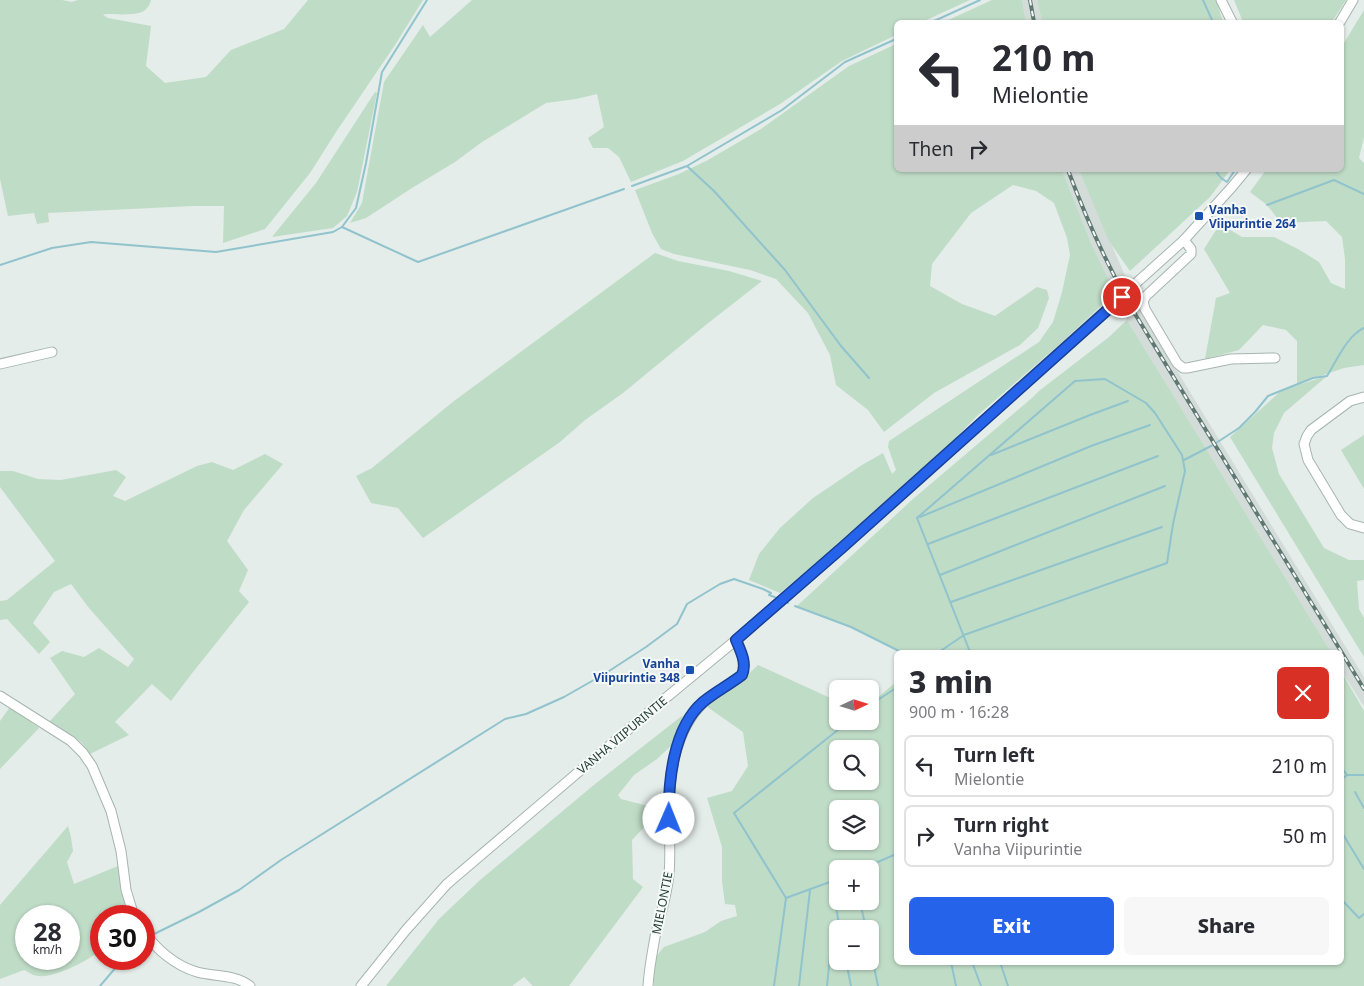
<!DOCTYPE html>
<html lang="en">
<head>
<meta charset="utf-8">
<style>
	:root { --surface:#fff; --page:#f7f7f7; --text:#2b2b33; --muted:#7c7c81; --line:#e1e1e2; --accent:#2563eb }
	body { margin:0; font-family:"Noto Sans",sans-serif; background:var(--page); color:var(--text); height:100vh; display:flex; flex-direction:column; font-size:19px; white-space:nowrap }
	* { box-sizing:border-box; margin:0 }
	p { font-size:16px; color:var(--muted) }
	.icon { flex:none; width:28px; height:28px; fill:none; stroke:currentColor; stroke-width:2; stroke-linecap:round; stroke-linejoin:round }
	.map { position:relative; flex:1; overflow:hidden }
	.drawer { position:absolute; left:894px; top:650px; width:450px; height:315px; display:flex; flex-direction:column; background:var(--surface); border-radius:8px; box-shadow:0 1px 4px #0004 }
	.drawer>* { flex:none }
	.banner { position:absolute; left:894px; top:20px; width:450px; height:152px; border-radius:8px; box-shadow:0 1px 4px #0004; background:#fff; color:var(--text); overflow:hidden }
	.needle { width:32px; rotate:86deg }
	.tools { position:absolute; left:829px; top:680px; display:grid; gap:10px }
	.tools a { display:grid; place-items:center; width:50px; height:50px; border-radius:8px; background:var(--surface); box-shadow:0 1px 4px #0004; font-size:25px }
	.speed { position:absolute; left:15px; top:905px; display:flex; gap:10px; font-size:25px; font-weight:700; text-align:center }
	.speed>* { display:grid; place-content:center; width:65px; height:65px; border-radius:50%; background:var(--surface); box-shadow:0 1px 4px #0004; line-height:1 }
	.speed small { font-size:12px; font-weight:400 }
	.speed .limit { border:8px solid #d22; background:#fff; color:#111 }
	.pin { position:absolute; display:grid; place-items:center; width:42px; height:42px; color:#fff; margin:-21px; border:2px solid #fff; border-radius:50%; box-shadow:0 1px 5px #0007 }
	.me { position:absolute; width:55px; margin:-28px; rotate:1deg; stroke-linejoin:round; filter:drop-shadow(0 0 4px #0008) }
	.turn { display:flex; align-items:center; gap:18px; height:105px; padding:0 15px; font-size:22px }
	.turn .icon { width:65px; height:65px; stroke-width:2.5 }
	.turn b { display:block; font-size:35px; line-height:42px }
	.then { display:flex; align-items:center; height:48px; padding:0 15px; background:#0003; gap:10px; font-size:19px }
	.round { display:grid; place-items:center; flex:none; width:52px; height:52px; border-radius:8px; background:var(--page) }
	.head { display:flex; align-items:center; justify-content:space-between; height:85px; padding:0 15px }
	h1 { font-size:30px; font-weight:800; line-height:38px }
	.action { display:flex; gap:10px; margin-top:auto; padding:10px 15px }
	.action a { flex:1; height:58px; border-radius:8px; background:var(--accent); color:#fff; font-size:20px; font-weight:800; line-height:58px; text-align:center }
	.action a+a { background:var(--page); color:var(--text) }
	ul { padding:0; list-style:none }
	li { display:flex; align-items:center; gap:15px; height:62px; margin:0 10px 8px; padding:0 5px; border:2px solid var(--line); border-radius:8px }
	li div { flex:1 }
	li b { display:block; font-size:19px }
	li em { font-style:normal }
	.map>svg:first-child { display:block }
	.built { fill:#d3dcd8 }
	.green { fill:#bfdcc7; fill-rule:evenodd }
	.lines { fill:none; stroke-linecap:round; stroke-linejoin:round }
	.stream { stroke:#91c3cd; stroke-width:2 }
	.minor-casing { stroke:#a7b5b0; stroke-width:11 }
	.minor { stroke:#fff; stroke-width:9 }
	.rail-casing { stroke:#607872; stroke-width:4 }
	.rail { stroke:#f5f9f7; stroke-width:2; stroke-dasharray:5.5; stroke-linecap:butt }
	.route-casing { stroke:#184099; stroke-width:12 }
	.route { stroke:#2563eb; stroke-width:9 }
	.transit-dot { fill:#1a4fb4; stroke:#f5f9f7; stroke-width:2 }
	.labels { text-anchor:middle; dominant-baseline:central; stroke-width:4; stroke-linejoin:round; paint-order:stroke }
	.transit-label { font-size:12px; font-weight:bold; fill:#164399; stroke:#f5f9f7; text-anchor:start }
	.street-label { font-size:12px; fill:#253d37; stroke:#f5f9f7 }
</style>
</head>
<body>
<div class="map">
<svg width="1364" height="986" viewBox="0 0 1364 986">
	<rect width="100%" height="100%" fill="#e4ede9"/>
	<g class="built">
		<polygon points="1022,0 1037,0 1042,22 1026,22"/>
		<polygon points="1062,170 1079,170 1140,310 1364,677 1364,707 1341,670 1341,652 1331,652 1127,320 1091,243"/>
	</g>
	<g class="green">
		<path d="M0,0h62l10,2 6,-2h73c-1,4 -3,8 -7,11 -10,5 -27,3 -38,3l-3,1 5,3 43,8 -5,40 19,17 41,-6 25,-27 53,-21 24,-29h115l-28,45 -59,87 -26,41 -45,56 -42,14 1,-37h-31l-145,7 1,9 -12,2 -3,-11 -26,3 -8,-37z"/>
		<polygon points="472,0 970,0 922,22 896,22 896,35 842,61 780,104 683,161 631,182 619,157 608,148 593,148 588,138 604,127 597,94 576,99 546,103 482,142 455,162 412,188 366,218 350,223 362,203 384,82 423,25 430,37"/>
		<polygon points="992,0 1022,0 1026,22 944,22"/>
		<polygon points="1037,0 1216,0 1223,22 1042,22"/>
		<polygon points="1234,0 1346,0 1332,22 1243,22"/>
		<polygon points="1364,10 1364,137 1359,158 1364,163 1364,365 1344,368 1297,384 1297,341 1286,330 1263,325 1239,350 1205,359 1216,298 1230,293 1204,249 1220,224 1242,237 1274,237 1298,249 1319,262 1331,283 1345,289 1345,259 1342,237 1326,221 1281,223 1267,205 1250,192 1266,170 1341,170 1341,48"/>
		<polygon points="896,44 896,170 1062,170 1091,243 1112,287 1103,304 1062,342 978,415 931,463 877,512 780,593 749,580 759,554 780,528 813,498 862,465 883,453 892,474 896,470 888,447 889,441 1039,342 1053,322 1062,292 1070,255 1067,238 1054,203 1036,191 1013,185 971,213 932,264 930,286 962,304 995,316 1037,287 1047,290 1049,298 1038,328 1020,345 934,393 884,432 868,410 836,385 830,355 808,313 776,279 750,270 674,254 661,249 652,233 635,190 679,174 708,160 761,129 849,66"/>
		<polygon points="375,92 377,93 357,192 347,216 333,228 272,237 316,183"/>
		<polygon points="1079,170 1230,170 1210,197 1130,271 1109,241"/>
		<polygon points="655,253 678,261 729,271 762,281 707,324 623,393 585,420 560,442 423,538 398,508 371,503 356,476 372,468 454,401"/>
		<polygon points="1127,320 1331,652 901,652 851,627 797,606 913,499 1033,397 1039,391 1109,337"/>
		<polygon points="1327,376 1284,413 1274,433 1272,448 1279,474 1324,548 1349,560 1364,560 1364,580 1357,581 1359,609 1364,618 1364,657 1230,437 1282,390"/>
		<polygon points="1364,435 1364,489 1341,450"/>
		<path d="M265,454l18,10 -39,46 -17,31 21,29 -9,21 10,11c-26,33 -53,65 -78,99l-19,-17 -37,38 14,13 -39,19 -9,-12 -32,-20 26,-28 -25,-36 12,-7 22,6 15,-9 29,19 6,-8 -45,-51 -18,-24 -17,8 -21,31 17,19 -11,12 -32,-35 -7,1v-19l7,-1 48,-39 -55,-74v-16h13l25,8 23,1 55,-10 10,7 -13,19 12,5 72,-35 15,-4 21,8z"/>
		<path d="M758,665l79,36 1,20h32v-17l26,-22v280h445v-291l23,40v275h-710l-1,-26 11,-13 41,-15 16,-11 16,-5 -2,-11 -10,-1 -3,-23v-34l-15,-49 25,-7 16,-25 -5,-34 -37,-26 32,-22zM838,749h32v32h-32zM838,809h32v32h-32zM838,869h32v32h-32zM838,929h32v32h-32z"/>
		<polygon points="10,707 39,728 0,769 0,721"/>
		<polygon points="683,715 674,743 657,759 634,775 618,795 621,799 648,806 648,823 632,840 633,879 643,887 569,986 533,986 524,977 512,986 386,986 439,919 479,881 595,784"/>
		<path d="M68,826l3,11 2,14 -6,11 7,22 44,-18 4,25 8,25h-29v34c-14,11 -45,28 -63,26 -4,0 -10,-4 -14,-6l-24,9v-74zM26,916h43v43h-43z"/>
	</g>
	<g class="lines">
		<g class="stream">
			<polyline points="1203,0 1213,22"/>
			<polyline points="932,22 980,0"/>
			<polyline points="687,166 714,191 785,270 841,346 869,378"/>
			<polyline points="1215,170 1221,178 1227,182 1235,170"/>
			<polyline points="632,186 687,166 782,110 845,62 896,39"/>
			<polyline points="1267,205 1334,180 1364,194"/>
			<polyline points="342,227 418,262 624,189"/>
			<polyline points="0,265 52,248 91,242 216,252 333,232 342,227 356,208 366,163 382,72 427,0"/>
			<path d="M1216,443l23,-15 16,-16 13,-16 45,-18 14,-2c10,-16 20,-40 37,-48"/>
			<polyline points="991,455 1090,415 1128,401"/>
			<polyline points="1184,460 1213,445"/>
			<polyline points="920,517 1091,446 1150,425"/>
			<polyline points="917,518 1075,381 1105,379 1146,403 1155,413 1182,455 1185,471 1173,524 1167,563 964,635 939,652"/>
			<polyline points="917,518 970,652"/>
			<polyline points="928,544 1158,456"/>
			<polyline points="940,575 1165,486"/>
			<polyline points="787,602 788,603"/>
			<polyline points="951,602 1162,527"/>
			<polyline points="795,606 851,627 901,652"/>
			<polyline points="870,705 896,688"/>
			<polyline points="1341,767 1347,775"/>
			<polyline points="1341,780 1347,775 1364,775"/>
			<polyline points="1355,792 1364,808"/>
			<polyline points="1341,831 1364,869"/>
			<polyline points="862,869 896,854"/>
			<polyline points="831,881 840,929"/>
			<polyline points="786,898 838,879"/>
			<polyline points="1341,899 1359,918 1364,914"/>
			<polyline points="860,901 866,929"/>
			<polyline points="150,936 199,912 239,890 281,860 505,719 526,714 564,697 606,673 646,647 677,624 687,604 720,584 734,579 763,589 771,593 769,595 777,598"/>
			<polyline points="870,947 878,986"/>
			<polyline points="846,961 851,986"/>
			<polyline points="951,962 956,986"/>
			<polyline points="972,962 981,986"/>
			<polyline points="1000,962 1008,986"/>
			<polyline points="100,986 123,959"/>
			<polyline points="774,986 786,898 734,813 849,721"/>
			<polyline points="799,986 810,890"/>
			<polyline points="827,986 832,934"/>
		</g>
		<g class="minor-casing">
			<g id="minor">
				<polyline points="1221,0 1232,22"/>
				<polyline points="1340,22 1353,0"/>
				<polyline points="1184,240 1191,249 1191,254 1146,296 1143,301 1145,309 1177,363 1183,368 1187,368 1231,359 1275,358"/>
				<polyline points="0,364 52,352"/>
				<polyline points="1364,397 1350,401 1311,430 1307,436 1304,444 1308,460 1341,515 1350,524 1364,528"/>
				<polyline points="0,696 71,741 83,753 92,766 111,811 121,851 126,890 134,916"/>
				<path d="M144,932c13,18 32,34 53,40 18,5 38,2 53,14"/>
				<polyline points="361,986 406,930 447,884 650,711 736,640 844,546 1184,240 1232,187 1246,170"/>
				<path d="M648,986c1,-17 4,-32 7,-49 5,-21 12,-41 14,-63 2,-22 0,-45 0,-68 0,-34 8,-77 33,-102 10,-10 28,-20 40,-29 5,-12 -1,-23 -6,-35"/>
			</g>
		</g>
		<use href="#minor" class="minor"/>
		<g class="rail-casing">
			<g id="rail">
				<polyline points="1030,0 1034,22"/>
				<path d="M1068,170c18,48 39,95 64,139l232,380"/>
			</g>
		</g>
		<use href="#rail" class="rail"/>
	</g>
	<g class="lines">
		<g class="route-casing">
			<path id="route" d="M669,819c-1,-37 4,-91 34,-117 12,-10 26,-17 39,-27 5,-12 -1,-23 -6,-35l108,-94 278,-249"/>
		</g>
		<use href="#route" class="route"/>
	</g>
	<g class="transit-dot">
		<rect x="1194" y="211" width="10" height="10" rx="2.5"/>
		<rect x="685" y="665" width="10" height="10" rx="2.5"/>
	</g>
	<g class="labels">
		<g class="transit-label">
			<text x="1209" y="209">Vanha<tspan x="1209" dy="14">Viipurintie 264</tspan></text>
			<text x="680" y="663" text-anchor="end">Vanha<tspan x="680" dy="14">Viipurintie 348</tspan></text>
		</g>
		<g class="street-label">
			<text transform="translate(622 735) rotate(-40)">VANHA VIIPURINTIE</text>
			<text transform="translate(662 903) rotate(-79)">MIELONTIE</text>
		</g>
	</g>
</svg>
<div class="tools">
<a><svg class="needle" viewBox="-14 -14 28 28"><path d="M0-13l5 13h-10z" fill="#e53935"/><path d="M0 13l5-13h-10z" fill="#7c7c81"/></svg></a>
<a><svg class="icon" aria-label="search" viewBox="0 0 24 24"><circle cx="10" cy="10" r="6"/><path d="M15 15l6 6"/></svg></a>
<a><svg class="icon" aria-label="layers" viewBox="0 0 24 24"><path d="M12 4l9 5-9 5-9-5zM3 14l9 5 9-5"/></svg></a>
<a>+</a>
<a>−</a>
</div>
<div class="speed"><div>28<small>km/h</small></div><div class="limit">30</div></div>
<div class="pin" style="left:1122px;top:297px;background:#d93025"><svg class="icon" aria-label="arrive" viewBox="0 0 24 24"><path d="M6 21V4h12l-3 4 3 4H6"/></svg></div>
<svg class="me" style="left:669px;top:819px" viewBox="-20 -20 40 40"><circle r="19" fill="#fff"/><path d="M0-13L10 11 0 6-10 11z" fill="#2563eb"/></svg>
<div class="banner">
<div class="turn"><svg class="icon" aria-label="left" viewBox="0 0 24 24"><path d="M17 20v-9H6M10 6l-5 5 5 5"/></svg><div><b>210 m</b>Mielontie</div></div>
<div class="then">Then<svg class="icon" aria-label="right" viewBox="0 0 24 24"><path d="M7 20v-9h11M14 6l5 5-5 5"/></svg></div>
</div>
<section class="drawer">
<div class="head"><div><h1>3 min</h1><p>900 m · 16:28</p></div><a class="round" style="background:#d93025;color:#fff"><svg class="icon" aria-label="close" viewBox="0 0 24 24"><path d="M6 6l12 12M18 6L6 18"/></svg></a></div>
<ul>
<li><svg class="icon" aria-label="left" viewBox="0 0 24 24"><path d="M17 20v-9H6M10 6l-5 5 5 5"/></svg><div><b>Turn left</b><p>Mielontie</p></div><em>210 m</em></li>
<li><svg class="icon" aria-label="right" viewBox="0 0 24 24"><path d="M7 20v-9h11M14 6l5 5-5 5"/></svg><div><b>Turn right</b><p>Vanha Viipurintie</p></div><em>50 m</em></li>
</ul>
<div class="action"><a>Exit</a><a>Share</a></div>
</section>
</div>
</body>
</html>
